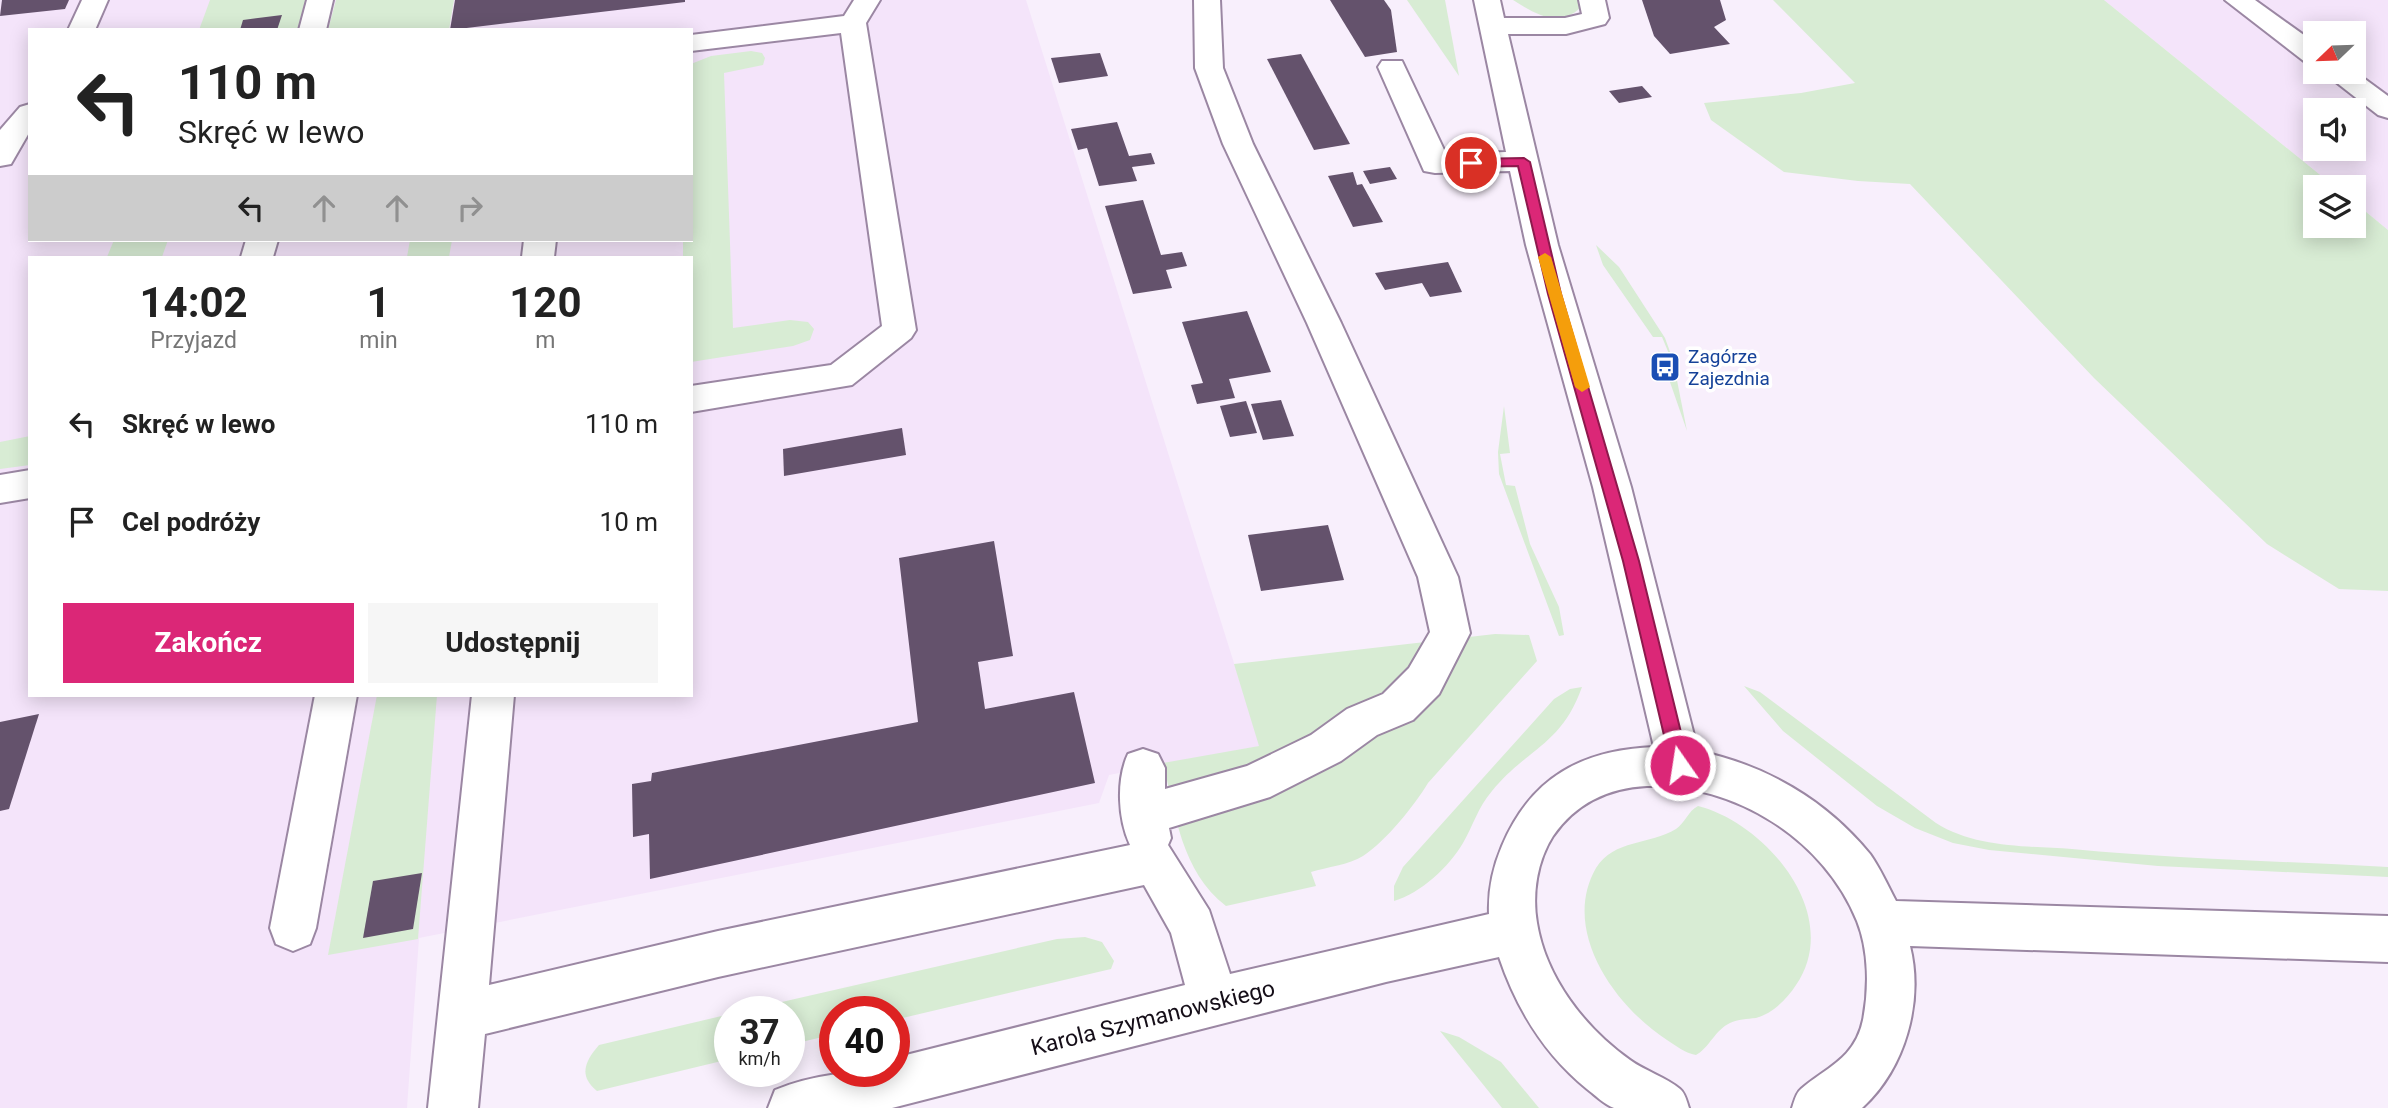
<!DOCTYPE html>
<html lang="pl">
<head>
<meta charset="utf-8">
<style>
	:root { --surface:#fff; --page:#f6f6f6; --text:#222; --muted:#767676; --accent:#db2777 }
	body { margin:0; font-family:Roboto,sans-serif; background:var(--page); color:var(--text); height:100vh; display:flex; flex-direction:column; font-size:26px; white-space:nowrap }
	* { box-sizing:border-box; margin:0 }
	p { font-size:23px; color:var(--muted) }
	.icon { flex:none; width:38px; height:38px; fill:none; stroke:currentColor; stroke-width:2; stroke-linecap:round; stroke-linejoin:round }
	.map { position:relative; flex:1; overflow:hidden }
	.sheet { position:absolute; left:28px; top:256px; width:665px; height:441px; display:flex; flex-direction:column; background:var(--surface); border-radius:0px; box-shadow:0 4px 18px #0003 }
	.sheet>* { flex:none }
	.guide { position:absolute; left:28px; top:28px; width:665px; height:214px; border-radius:0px; box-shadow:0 4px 18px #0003; background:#fff; color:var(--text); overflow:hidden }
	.needle { width:46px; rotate:247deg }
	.controls { position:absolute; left:2303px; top:21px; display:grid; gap:14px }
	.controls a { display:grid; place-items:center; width:63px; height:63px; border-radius:0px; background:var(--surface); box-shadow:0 4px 18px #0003; font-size:35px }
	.speed { position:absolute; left:714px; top:996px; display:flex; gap:14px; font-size:35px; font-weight:700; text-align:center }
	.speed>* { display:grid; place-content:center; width:91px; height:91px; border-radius:50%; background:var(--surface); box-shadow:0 4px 18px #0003; line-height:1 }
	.speed small { font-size:18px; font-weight:400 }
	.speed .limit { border:10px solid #d22; background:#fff; color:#111 }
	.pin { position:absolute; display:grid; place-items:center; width:60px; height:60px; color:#fff; margin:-30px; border:4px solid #fff; border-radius:50%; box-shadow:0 2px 7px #0007 }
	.me { position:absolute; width:77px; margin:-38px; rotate:347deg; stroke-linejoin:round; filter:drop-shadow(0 0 5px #0008) }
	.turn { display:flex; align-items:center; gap:24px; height:147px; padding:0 35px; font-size:32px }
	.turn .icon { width:91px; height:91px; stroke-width:2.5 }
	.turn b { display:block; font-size:49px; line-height:60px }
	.lanes { display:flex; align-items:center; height:66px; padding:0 35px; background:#0003; justify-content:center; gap:35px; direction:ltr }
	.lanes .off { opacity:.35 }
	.eta { display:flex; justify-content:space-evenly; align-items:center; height:119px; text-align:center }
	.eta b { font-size:42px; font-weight:700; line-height:49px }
	.action { display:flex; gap:14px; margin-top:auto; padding:14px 35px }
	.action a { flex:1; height:80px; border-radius:0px; background:var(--accent); color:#fff; font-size:28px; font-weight:700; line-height:80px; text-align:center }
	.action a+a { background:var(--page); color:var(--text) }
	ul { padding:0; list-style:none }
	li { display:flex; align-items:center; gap:21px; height:98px; padding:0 35px }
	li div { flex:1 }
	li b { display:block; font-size:26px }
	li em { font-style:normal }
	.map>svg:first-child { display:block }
	.built { fill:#f4e4fa; fill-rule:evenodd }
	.green { fill:#d8ecd4 }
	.building { fill:#64526c }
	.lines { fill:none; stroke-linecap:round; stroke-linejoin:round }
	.minor-casing { stroke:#9b87a3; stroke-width:4 }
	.minor { fill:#fff; fill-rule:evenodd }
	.route { fill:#db2777; stroke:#8e194d; stroke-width:2 }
	.slow { fill:#f59e0b }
	.labels { text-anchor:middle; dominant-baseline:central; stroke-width:7; stroke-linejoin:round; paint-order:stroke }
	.transit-label { font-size:19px; fill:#164399; stroke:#fff; text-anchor:start }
	.near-street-label { font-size:23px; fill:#150e18; stroke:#fff }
</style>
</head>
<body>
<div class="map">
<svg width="2388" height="1108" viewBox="0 0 2388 1108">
	<rect width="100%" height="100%" fill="#f8effc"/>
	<g class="built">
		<path d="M0,0h1026l234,746 -151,29 -10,28 -680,135 -12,170h-407zM30,30h661v210h-661zM30,257h661v438h-661z"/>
		<path d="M2104,0h284v230l-34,-28v-15h-19zM2315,33h39v39h-39zM2315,110h39v39h-39z"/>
	</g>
	<g class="green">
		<polygon points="210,0 306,0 297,30 199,30"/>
		<polygon points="336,0 454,0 449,30 328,30"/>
		<polygon points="1407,0 1445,0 1459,76"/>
		<path d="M1513,0h65l3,7c-22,22 -46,7 -68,-7z"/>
		<polygon points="1773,0 2104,0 2335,187 2315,187 2315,226 2354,226 2354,202 2388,230 2388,591 2339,589 2267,544 2094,378 1910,184 1858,181 1784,172 1711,120 1704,103 1801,93 1855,83"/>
		<polygon points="751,51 762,53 765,58 763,65 724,73 733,328 790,320 808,322 814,329 810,340 793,346 691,362 691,257 683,257 683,240 691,240 691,64 711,56"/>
		<polygon points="114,240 168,240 162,257 107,257"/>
		<polygon points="410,240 452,240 449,257 407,257"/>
		<polygon points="1596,245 1619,267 1665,338 1673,360 1687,431 1663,362 1672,361 1662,337 1653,337 1603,265"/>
		<polygon points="1504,406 1510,453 1500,454 1506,485 1515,486 1530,544 1559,607 1564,635 1559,636 1499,474 1498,452"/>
		<polygon points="30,436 30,465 0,469 0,442"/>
		<path d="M1495,634l34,1 8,26 -109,122c-14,23 -42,58 -65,73 -14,9 -36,11 -52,16l5,14 -90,20c-45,-35 -50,-91 -63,-143l96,-17 -25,-82z"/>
		<path d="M1744,686l16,6 176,131c39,25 92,23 136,26 105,10 210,12 316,18v10l-230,-11 -169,-16 -36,-7 -38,-15 -38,-22 -94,-75z"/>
		<path d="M1582,687c-21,59 -55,61 -90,104 -14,16 -19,35 -29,52 -14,24 -42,50 -69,58v-15l9,-19 151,-168 16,-10z"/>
		<polygon points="377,695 437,695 418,939 328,955"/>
		<path d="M1698,806c68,17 146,109 98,179 -9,14 -24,29 -40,33 -9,1 -18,1 -26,5 -15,7 -21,25 -34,32 -11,-2 -20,-9 -29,-15 -51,-33 -107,-109 -71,-172 18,-29 54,-23 80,-39 9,-6 12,-18 22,-23z"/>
		<polygon points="1085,937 1102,942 1114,961 1111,969 894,1020 894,1012 835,1012 835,1034 789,1045 789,1012 742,1011 1057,939"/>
		<path d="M730,1014v45l-133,32c-19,-15 -12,-30 2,-46z"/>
		<polygon points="1440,1031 1459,1037 1501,1062 1539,1108 1502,1108"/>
	</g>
	<g class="building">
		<polygon points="2,0 69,0 65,9 0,16"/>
		<polygon points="455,0 685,0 685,2 450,30"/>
		<polygon points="1330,0 1384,0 1391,10 1397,52 1365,57"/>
		<polygon points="1642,0 1720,0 1726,20 1714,27 1730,44 1670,54 1654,36"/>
		<polygon points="282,15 277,30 240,30 243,20"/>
		<polygon points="1100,53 1108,76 1059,83 1051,58"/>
		<polygon points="1301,54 1350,144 1314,150 1267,59"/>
		<polygon points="1642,86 1652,97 1619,103 1609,91"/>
		<polygon points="1117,122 1129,156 1151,153 1155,164 1132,167 1137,181 1099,186 1087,148 1078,150 1071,129"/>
		<polygon points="1390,167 1397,179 1370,184 1363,171"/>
		<polygon points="1353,172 1357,185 1362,184 1383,222 1353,227 1328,176"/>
		<polygon points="1143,200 1161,255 1182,252 1187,266 1166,270 1172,288 1133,294 1105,206"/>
		<polygon points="1448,262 1462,292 1430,297 1422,283 1385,290 1375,273"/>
		<polygon points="1247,311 1271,372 1229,379 1235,398 1197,404 1191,385 1203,383 1182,322"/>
		<polygon points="1281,400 1294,436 1263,440 1251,404"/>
		<polygon points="1246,401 1257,433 1230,437 1220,406"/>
		<polygon points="902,428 906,455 784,476 783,449"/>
		<polygon points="1328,525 1344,580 1261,591 1248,535"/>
		<polygon points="994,541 1013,656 978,662 985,709 1074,692 1095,783 650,879 649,834 633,837 632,784 651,781 652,773 918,722 899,558"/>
		<polygon points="39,714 9,809 0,811 0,722"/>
		<polygon points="422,873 413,929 363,938 373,881"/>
	</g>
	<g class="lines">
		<g class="minor-casing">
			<g id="minor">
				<polygon points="82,0 108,0 95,30 68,30"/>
				<polygon points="307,0 333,0 326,30 299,30"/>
				<polygon points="854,0 880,0 866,23 916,330 911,338 852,385 691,412 691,386 831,365 882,326 841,33 691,51 691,35 844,16"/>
				<path d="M1194,0h26l3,68 30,76 88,179 117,254 12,56 -31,61 -26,26 -36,15 -36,26 -71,36 -101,31 2,10 -3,7 41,65 21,64 259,-60c-1,-24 4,-47 13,-68 29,-69 80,-96 152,-99l-61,-260 -67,-242 -16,-74 -75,2 -11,-2 -46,-104 4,-6h20l44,93 60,-2 -32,-152h26l4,18h61l17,-4 -3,-14h26l4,18 -4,6 -39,10h-58l50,211 73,242 67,264c68,14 128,49 172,103 10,14 18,32 26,47l492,15v46l-478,-16c14,56 -5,123 -48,162h-70c2,-6 4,-15 9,-19 24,-21 54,-30 62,-69 6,-31 6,-69 -6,-99 -33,-82 -123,-138 -210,-135 -39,2 -71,17 -94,50 -16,25 -21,58 -16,87 9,55 48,105 93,137 15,11 36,17 50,29 5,4 7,13 9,19 -17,0 -61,0 -75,0 -9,-3 -19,-13 -27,-19 -43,-35 -70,-79 -88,-132l-113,25 -494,126h-124l7,-18c40,-16 77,-19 119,-19v-13l291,-73 -14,-52 -27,-48 -426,92 -233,57 -7,74h-50l44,-413h42l-25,290 229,-54 412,-86c-12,-26 -14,-65 -2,-91l15,-5 15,5 7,14v21l82,-23 64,-31 36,-26 36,-15 26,-26 21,-36 -12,-55 -111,-254 -84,-179 -28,-76z"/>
				<polygon points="2225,0 2255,0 2315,43 2315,64 2305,62"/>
				<polygon points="2354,71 2388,96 2388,118 2378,115 2323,72"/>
				<polygon points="30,104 30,131 11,164 0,166 0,130 20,107"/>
				<polygon points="246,240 278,240 273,257 241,257"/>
				<polygon points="524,240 556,240 554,257 522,257"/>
				<polygon points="30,470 30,498 0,503 0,475"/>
				<polygon points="315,695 357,695 316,928 310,944 293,951 276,944 270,928"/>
			</g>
		</g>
		<use href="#minor" class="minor"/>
	</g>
	<polygon class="route" points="1524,158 1530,162 1561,294 1639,561 1689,765 1686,770 1680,773 1673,770 1671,765 1623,561 1548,294 1518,166 1471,167 1465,163 1471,159"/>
	<polygon class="slow" points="1545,253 1551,257 1590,387 1582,392 1575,387 1538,257"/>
	<defs>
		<g id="bus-square" transform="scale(1.575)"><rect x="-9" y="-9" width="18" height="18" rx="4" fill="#1a4fb4" stroke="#fff"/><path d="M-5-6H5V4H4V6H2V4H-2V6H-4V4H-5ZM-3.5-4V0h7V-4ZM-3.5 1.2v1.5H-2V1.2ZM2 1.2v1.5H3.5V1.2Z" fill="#fff"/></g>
	</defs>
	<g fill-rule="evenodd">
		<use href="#bus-square" x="1665" y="367"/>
	</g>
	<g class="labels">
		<g class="transit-label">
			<text x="1688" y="356">Zagórze<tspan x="1688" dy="22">Zajezdnia</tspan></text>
		</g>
		<g class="near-street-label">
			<text transform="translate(1153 1018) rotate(-14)">Karola Szymanowskiego</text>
		</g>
	</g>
</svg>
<div class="controls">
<a><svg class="needle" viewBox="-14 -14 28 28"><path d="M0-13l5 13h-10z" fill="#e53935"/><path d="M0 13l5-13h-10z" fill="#767676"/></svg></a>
<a><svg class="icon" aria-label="sound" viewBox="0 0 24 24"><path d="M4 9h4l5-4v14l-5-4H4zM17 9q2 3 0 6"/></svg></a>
<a><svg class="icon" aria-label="layers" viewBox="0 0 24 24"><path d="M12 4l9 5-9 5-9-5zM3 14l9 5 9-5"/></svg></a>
</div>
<div class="speed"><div>37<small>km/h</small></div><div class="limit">40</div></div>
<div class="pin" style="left:1471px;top:163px;background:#d93025"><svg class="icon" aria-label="arrive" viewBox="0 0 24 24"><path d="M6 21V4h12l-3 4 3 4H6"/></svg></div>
<svg class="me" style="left:1680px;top:765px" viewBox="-20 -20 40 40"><circle r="17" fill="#db2777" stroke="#fff" stroke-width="3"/><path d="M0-11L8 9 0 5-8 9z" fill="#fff"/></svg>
<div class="guide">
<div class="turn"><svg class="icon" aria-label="left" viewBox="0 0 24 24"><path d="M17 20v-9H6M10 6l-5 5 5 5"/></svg><div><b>110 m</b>Skręć w lewo</div></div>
<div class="lanes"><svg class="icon" aria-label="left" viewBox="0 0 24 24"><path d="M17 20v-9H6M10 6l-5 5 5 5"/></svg><svg class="icon off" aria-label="ahead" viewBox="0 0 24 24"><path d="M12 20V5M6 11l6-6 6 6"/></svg><svg class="icon off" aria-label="ahead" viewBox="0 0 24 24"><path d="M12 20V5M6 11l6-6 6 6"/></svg><svg class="icon off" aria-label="right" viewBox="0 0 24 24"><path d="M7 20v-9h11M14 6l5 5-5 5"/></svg></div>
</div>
<section class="sheet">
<div class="eta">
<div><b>14:02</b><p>Przyjazd</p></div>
<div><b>1</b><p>min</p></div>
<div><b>120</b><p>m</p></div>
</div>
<ul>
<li><svg class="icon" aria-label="left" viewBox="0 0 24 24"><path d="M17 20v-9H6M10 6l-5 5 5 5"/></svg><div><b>Skręć w lewo</b></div><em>110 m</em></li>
<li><svg class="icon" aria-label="arrive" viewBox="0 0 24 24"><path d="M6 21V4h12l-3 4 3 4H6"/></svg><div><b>Cel podróży</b></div><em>10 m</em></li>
</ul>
<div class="action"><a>Zakończ</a><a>Udostępnij</a></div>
</section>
</div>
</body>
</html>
